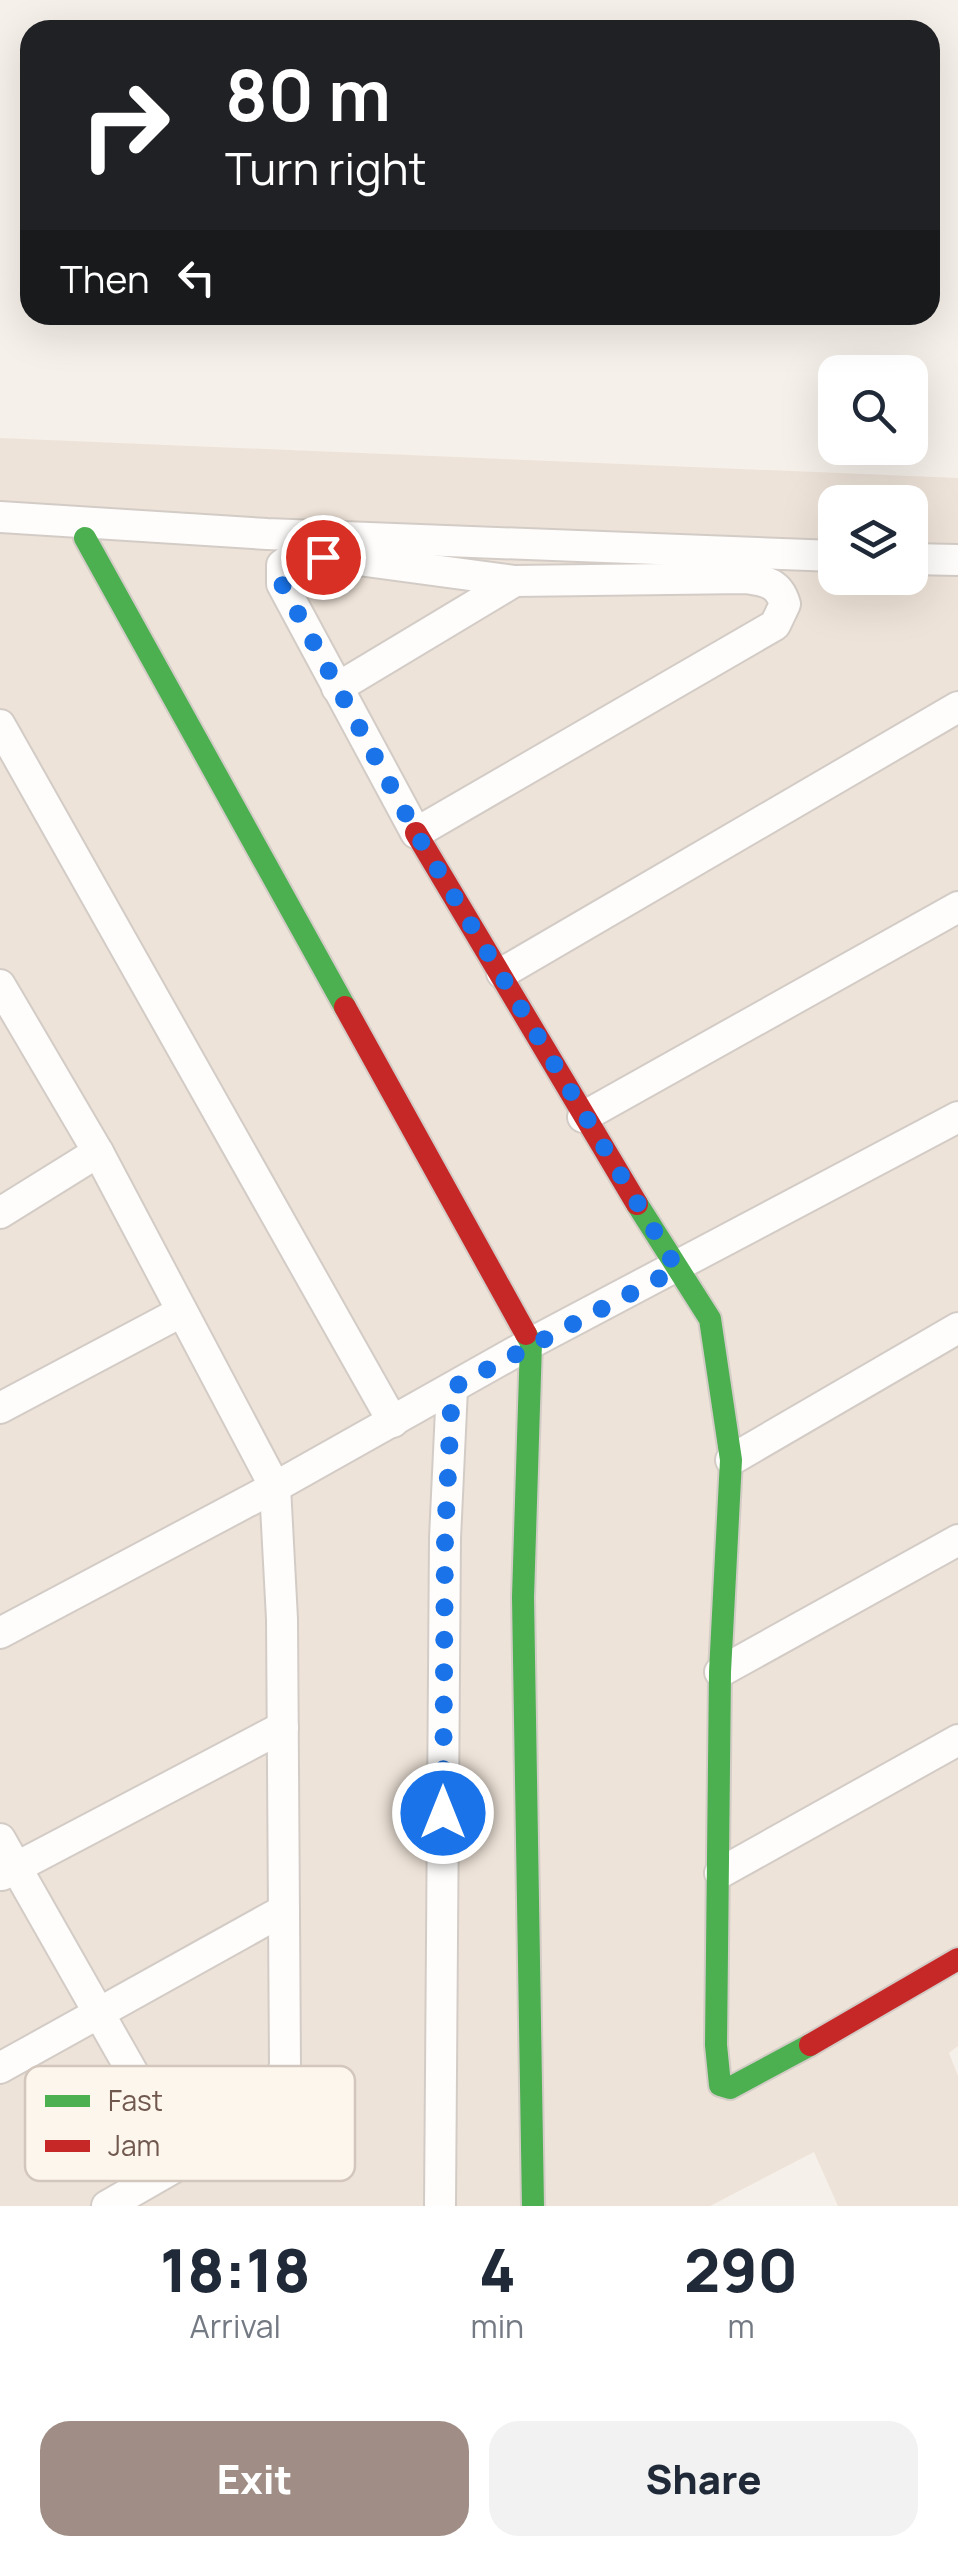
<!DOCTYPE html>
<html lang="en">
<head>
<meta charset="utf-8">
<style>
	:root { --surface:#fff; --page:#f2f2f3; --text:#1f2937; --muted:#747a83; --accent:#a08d85 }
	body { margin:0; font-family:Manrope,sans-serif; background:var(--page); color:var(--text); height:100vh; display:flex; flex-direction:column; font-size:38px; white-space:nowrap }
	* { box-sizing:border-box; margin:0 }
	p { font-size:32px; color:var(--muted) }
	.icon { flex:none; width:55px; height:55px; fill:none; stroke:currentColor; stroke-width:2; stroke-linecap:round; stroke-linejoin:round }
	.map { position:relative; height:2206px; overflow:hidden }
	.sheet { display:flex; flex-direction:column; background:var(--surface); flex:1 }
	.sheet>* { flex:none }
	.guide { position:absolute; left:20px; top:20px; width:920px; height:305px; border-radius:30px; box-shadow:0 10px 40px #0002; background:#202124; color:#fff; overflow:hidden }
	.buttons { position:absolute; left:818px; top:355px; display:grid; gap:20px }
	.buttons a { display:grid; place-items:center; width:110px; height:110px; border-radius:20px; background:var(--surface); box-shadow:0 10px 40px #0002; font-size:50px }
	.pin { position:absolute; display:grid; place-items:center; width:85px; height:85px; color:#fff; margin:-42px; border:5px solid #fff; border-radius:50%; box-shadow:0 2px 10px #0007 }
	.me { position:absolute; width:110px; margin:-55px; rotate:0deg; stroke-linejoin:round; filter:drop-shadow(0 0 8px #0008) }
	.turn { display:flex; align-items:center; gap:35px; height:210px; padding:0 40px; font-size:45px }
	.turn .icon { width:130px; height:130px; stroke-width:2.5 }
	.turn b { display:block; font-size:70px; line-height:85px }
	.then { display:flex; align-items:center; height:95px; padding:0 40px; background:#0003; gap:20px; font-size:38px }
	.eta { display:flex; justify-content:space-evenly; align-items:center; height:170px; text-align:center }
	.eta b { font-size:60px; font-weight:800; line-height:70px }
	.button { display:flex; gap:20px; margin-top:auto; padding:20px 40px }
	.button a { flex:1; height:115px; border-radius:30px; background:var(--accent); color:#fff; font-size:40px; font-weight:800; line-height:115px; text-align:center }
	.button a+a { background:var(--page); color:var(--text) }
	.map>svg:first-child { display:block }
	.residential { fill:#eee3d8; fill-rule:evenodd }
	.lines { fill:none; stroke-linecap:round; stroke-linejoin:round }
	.street-casing { stroke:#d3ccc6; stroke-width:34 }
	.fast-casing { stroke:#d4cdc7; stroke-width:26 }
	.jam-casing { stroke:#d4cdc7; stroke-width:26 }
	.street { stroke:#fefdfc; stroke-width:30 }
	.fast { stroke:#4caf50; stroke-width:22 }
	.jam { stroke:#c62828; stroke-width:22 }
	.route { stroke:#1a73e8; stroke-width:18; stroke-dasharray:0 32.4 }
	.key { fill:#fdf6ec; stroke:#d3c7bd; stroke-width:2.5 }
	.key-label { font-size:28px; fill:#71584e }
</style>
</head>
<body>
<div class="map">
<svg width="958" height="2206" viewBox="0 0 958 2206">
	<rect width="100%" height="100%" fill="#f6f0ea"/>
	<path class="residential" d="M0,438l958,40v1568l-9,7 9,23v130h-120l-24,-54 -104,54h-710zM835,502h75v76h-75z"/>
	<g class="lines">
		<g class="street-casing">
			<g id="street">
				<polyline points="0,517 267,534 835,556"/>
				<path d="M294,556l57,3 164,22 231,-3c20,3 33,5 39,26l-10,21 -359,208 -134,-249v-19z"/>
				<polyline points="910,559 958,560"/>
				<polyline points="337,688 515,581"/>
				<polyline points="0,725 393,1422"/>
				<polyline points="502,973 958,707"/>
				<polyline points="0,985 98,1152 275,1487 282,1619 285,2066 271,2107 255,2121 107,2206"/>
				<polyline points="583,1117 958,907"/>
				<polyline points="0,1213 98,1152"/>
				<polyline points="0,1408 179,1313"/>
				<polyline points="731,1460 958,1328"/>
				<polyline points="0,1633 275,1487 531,1343 958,1117"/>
				<polyline points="720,1672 958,1540"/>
				<polyline points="0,1839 184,2163"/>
				<polyline points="720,1873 958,1740"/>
				<polyline points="2,1875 283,1727"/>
				<polyline points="0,2068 284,1910"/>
				<polyline points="440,2206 445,1538 452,1388"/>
			</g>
		</g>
		<g class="fast-casing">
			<g id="fast">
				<polyline points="85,538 345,1007"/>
				<polyline points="637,1204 710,1319 731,1460 720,1672 716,2045 720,2085 730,2088 810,2045"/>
				<polyline points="526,1334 531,1343 523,1597 533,2206"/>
			</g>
		</g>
		<g class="jam-casing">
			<g id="jam">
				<polyline points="416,833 637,1204"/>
				<polyline points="345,1007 526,1334"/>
				<polyline points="810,2045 958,1959"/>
			</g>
		</g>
		<use href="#street" class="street"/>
		<use href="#fast" class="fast"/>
		<use href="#jam" class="jam"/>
	</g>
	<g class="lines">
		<polyline class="route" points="323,557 294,556 282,564 282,584 416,833 677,1269 452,1388 445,1538 443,1813"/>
	</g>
	<rect x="25" y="2066" width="330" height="115" rx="15" class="key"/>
	<rect x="45" y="2095" width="45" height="12" fill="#4caf50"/>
	<rect x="45" y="2140" width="45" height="12" fill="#c62828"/>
	<g class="key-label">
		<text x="108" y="2111">Fast</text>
		<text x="108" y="2156">Jam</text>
	</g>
</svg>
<div class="buttons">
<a><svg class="icon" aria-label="search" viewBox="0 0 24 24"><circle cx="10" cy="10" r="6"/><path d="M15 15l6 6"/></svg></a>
<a><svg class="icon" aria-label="layers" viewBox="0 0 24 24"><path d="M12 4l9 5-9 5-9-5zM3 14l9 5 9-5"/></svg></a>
</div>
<div class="pin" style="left:323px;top:557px;background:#d93025"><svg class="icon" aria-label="arrive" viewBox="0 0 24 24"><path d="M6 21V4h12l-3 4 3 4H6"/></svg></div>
<svg class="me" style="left:443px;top:1813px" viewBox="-20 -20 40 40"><circle r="17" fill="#1a73e8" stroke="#fff" stroke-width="3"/><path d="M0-11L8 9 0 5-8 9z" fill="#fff"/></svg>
<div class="guide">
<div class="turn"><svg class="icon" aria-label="right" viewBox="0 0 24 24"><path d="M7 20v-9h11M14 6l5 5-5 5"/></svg><div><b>80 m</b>Turn right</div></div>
<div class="then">Then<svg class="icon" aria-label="left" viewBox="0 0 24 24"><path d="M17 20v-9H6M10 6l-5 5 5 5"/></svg></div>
</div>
</div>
<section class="sheet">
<div class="eta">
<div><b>18:18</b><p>Arrival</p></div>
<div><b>4</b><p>min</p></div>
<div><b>290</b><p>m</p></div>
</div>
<div class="button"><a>Exit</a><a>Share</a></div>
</section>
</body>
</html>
